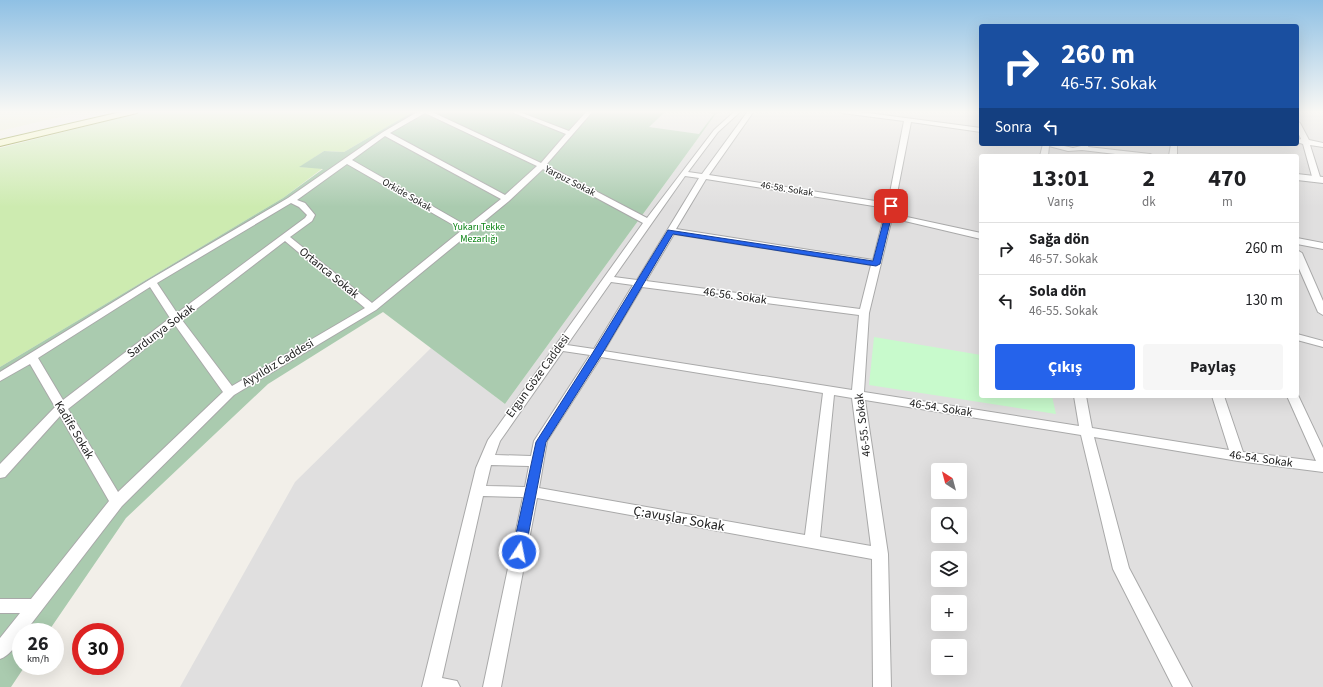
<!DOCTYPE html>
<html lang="tr">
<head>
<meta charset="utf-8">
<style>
	:root { --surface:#fff; --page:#f6f6f6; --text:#202124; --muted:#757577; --line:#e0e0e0; --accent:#2563eb }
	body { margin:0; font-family:"Source Sans 3",sans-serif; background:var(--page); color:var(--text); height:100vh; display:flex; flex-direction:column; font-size:15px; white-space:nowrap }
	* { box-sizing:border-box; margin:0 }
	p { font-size:13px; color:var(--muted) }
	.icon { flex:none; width:22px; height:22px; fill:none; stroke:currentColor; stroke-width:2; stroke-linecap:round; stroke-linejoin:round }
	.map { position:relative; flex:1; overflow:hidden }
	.drawer { position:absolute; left:979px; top:154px; width:320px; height:244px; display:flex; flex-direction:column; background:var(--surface); border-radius:4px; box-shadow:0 4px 16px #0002 }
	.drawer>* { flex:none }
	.top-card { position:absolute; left:979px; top:24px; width:320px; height:122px; border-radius:4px; box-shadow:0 4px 16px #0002; background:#1a4fa0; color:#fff; overflow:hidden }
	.needle { width:26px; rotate:324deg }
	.fabs { position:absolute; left:931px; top:463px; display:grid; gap:8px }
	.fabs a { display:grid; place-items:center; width:36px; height:36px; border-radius:4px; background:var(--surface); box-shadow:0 4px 16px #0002; font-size:20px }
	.speed { position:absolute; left:12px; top:623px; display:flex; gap:8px; font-size:20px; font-weight:700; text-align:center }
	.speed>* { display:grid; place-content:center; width:52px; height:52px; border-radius:50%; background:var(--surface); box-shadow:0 4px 16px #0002; line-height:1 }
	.speed small { font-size:10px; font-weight:400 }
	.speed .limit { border:6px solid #d22; background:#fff; color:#111 }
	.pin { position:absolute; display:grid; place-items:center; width:34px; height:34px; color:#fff; margin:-17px; border-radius:8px; box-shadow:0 2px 6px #0006 }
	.me { position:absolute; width:44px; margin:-22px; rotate:11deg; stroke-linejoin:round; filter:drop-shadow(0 0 3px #0008) }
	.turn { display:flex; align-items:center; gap:14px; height:84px; padding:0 16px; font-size:18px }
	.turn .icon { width:52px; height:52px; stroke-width:2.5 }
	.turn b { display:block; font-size:28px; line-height:34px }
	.then { display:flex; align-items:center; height:38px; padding:0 16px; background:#0003; gap:8px; font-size:15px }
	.eta { display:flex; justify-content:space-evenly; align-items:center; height:68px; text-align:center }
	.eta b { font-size:24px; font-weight:700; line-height:28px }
	.button { display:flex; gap:8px; margin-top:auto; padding:8px 16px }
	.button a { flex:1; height:46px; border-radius:4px; background:var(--accent); color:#fff; font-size:16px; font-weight:700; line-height:46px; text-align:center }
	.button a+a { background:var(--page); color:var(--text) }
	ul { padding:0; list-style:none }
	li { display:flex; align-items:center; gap:12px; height:52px; padding:0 16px; border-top:1px solid var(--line) }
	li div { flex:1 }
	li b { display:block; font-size:15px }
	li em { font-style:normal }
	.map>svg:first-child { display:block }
	.residential { fill:#e0dfdf; fill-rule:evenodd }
	.farmland { fill:#eef0d5 }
	.grass { fill:#cdebb0 }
	.cemetery { fill:#aacbaf }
	.park { fill:#c8facc }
	.parking { fill:#e2e2e2 }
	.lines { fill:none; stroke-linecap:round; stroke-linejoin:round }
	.minor-casing { stroke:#a9a9a9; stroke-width:2 }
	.tertiary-casing { stroke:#a9a9a9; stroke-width:2 }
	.secondary-casing { stroke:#707d05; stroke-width:2 }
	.minor { fill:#fff; fill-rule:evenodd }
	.tertiary { fill:#fff; fill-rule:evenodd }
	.secondary { fill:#f7fabf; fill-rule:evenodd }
	.route { fill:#2563eb; stroke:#184099 }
	.labels { text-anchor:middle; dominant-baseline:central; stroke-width:3; stroke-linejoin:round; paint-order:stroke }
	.far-street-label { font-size:10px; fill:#222; stroke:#fff }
	.far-park-label { font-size:10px; fill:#0c8416; stroke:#fff }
	.street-label { font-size:12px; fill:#222; stroke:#fff }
	.near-street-label { font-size:14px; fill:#222; stroke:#fff }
</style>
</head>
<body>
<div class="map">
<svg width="1323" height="687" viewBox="0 0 1323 687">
	<rect width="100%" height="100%" fill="#f2efe9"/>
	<path class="residential" d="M723,111h258v33h316v-33h26v576h-1143l115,-205 136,-134 74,56 210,-289zM981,156h316v240h-316zM938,470h22v22h-22zM938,514h22v22h-22zM938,558h22v22h-22zM938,602h22v22h-22zM938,646h22v22h-22z"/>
	<polygon class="farmland" points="0,111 85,111 0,131"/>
	<polygon class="grass" points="147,111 414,111 344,152 324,151 300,167 323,168 283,198 0,367 0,148"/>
	<polygon class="cemetery" points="414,111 723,111 715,115 505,404 383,312 268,384 126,518 48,632 21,632 21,666 25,666 11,687 0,687 0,367 283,198 323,169 299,167 324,151 344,152"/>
	<polygon class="park" points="874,337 981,355 981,396 1052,396 1056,414 869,385"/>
	<polygon class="parking" points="666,111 705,111 714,114 699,134 649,127"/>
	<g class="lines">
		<g class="minor-casing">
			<g id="minor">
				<path d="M419,111h11l111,52 25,-29 -57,-23h8l52,20 18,-20h6l-47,54 101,53 67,-88 21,-19h6l-23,21 -30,40 14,2 46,-63h6l-45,64 179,28 16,-82 -62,-8 -3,-2h14l128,17v4l-70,-10 -18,92 88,19v6l-89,-21 -23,95 -5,79 215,34 -5,-30h12l6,32 137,22 -17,-54h12l19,56 73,9 -29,-65h10v-3l26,55v24l-85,-11 -144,-24 35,131 63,119h-19l-60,-118 -32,-134 -216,-35 23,154 3,133h-18l-1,-128 -335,-61 -36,189h-18l40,-190 -40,-1 -41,182 15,3 3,6h-38l54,-219 12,-28 155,-217 -100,-54 -34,32 -133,109 -142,85 -112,111 -97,126h-4c0,10 -12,24 -21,27v-21l20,-25h-20v-14h31l78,-98 -49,-85 -55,61 -5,1v-14l55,-57 -25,-43 -30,17v-9l149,-92 139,-82 95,-66zM425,113l112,53 -32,29 -115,-62zM385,136l116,63 -34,27 -115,-66zM347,164l115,66 -90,73 -82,-66 22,-16 3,-6 -10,-12 -8,-3zM685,176l14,2 -62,102 -23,-3zM706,179l180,29 -13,52 -197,-31zM291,203l8,4 8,8 -2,3 -128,95 -20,-30zM674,234l197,31 -11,44 -214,-28zM285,241l80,67 -133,78 -50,-66zM611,282l22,3 -39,64 -27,-4zM150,287l20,31 -107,82 -25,-42zM642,287l217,28 -7,75 -248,-39zM175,325l48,67 -105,100 -50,-83zM563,351l27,4 -56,86 -3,15 -36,-1 5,-14zM601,357l222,36 -18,142 -266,-47 8,-47zM834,395l18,3 19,148 -51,-9zM491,465l38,1 -4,21 -39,-1z"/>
				<polygon points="1297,121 1300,123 1309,140 1323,143 1323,147 1310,145 1321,180 1320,182 1313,180 1303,144 1297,142 1298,140 1301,139 1297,130"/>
				<polygon points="1043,144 1055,144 1073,148 1089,144 1088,147 1150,154 1154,156 1132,156 1082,150 1068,151 1049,146 1048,156 1040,156"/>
				<polygon points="1171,144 1177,144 1177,156 1169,156"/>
				<polygon points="1297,238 1323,243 1323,249 1297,244"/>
				<polygon points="1297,250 1302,253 1323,301 1323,315 1318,312 1297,264"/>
				<polygon points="1297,334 1323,341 1323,347 1297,340"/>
			</g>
		</g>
		<g class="tertiary-casing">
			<polygon id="tertiary" points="1297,174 1323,177 1323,183 1297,180"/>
		</g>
		<g class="secondary-casing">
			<polygon id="secondary" points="125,111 138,111 137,113 0,146 0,140"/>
		</g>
		<use href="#minor" class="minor"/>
		<use href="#tertiary" class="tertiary"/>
		<use href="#secondary" class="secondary"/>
	</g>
	<linearGradient id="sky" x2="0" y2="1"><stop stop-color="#8fc0e4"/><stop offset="0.54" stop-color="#f9f8f5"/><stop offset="1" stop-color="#f9f8f5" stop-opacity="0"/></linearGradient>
	<rect width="1323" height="207" fill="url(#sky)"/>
	<polygon class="route" points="888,204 894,206 880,264 876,266 673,234 602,354 546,442 525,552 523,556 519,557 514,556 512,552 536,442 592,354 668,230 873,261"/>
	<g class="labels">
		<g class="far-street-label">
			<text transform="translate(570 181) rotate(27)">Yarpuz Sokak</text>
			<text transform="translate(787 189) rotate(9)">46-58. Sokak</text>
			<text transform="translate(407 195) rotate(30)">Orkide Sokak</text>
		</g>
		<g class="far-park-label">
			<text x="479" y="227">Yukarı Tekke<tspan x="479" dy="12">Mezarlığı</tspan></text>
		</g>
		<g class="street-label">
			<text transform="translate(329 273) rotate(39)">Ortanca Sokak</text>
			<text transform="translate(735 296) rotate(8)">46-56. Sokak</text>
			<text transform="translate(161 331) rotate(-37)">Sardunya Sokak</text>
			<text transform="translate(278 363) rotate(-31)">Ayyıldız Caddesi</text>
			<text transform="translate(538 376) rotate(-54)">Ergun Göze Caddesi</text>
			<text transform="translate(941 408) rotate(9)">46-54. Sokak</text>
			<text transform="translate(863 425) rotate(-97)">46-55. Sokak</text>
			<text transform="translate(74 430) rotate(59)">Kadife Sokak</text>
			<text transform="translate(1261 459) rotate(8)">46-54. Sokak</text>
		</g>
		<g class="near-street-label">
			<text transform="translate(679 519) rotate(10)">Ç:avuşlar Sokak</text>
		</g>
	</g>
</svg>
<div class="fabs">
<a><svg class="needle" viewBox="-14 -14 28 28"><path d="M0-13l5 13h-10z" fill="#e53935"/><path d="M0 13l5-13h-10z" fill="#757577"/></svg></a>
<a><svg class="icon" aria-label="search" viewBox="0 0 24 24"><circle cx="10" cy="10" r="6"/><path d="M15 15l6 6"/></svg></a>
<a><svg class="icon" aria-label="layers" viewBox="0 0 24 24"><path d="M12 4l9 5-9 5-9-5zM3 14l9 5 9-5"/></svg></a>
<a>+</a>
<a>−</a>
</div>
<div class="speed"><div>26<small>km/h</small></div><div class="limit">30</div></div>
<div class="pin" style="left:891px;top:206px;background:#d93025"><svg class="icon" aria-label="arrive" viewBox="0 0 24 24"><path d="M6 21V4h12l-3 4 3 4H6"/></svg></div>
<svg class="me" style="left:519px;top:552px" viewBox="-20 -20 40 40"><circle r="17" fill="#2563eb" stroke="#fff" stroke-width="3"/><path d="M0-11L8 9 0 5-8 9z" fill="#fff"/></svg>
<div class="top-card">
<div class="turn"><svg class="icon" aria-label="right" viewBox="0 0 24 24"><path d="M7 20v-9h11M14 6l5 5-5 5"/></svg><div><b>260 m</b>46-57. Sokak</div></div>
<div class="then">Sonra<svg class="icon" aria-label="left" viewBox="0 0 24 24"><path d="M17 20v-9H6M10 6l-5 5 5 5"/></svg></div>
</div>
<section class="drawer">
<div class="eta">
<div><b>13:01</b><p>Varış</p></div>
<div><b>2</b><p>dk</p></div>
<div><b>470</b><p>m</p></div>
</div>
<ul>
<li><svg class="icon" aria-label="right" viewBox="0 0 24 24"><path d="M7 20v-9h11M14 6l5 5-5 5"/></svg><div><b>Sağa dön</b><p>46-57. Sokak</p></div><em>260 m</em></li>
<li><svg class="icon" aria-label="left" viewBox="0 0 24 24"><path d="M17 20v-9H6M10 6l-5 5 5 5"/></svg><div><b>Sola dön</b><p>46-55. Sokak</p></div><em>130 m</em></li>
</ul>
<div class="button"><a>Çıkış</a><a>Paylaş</a></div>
</section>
</div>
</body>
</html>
